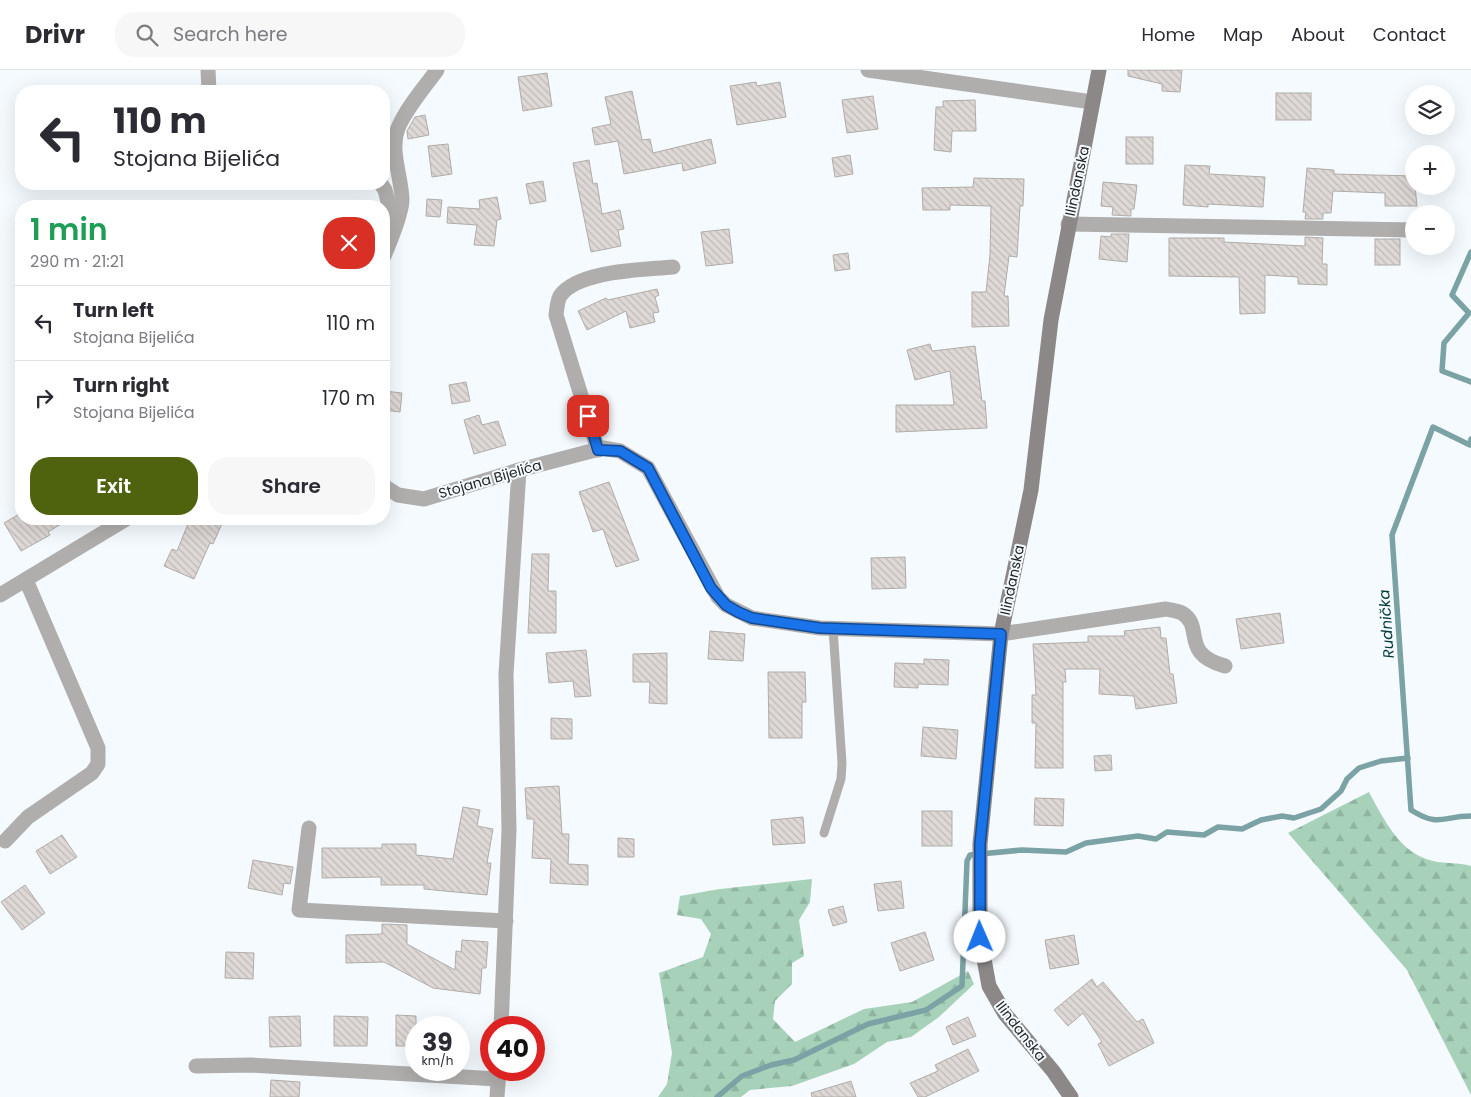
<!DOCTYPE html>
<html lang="en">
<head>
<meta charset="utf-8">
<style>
	:root { --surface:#fff; --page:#f7f7f7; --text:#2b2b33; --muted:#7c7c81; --line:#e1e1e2; --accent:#4f630e }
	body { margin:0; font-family:Poppins,sans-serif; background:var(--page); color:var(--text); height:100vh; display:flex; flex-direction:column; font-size:19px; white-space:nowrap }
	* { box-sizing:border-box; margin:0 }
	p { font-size:16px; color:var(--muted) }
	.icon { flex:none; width:28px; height:28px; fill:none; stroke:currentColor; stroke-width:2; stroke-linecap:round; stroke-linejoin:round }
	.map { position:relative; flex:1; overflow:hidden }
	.side { position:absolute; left:15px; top:130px; width:375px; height:325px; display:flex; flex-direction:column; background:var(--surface); border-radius:20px; box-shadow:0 5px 20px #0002 }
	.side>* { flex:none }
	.hud { position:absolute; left:15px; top:15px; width:375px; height:105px; border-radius:20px; box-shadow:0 5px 20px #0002; background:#fff; color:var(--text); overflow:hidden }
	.tools { position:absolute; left:1405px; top:15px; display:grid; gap:10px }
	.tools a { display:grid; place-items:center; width:50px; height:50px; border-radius:50%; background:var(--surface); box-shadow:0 5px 20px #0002; font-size:25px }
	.speed { position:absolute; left:405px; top:946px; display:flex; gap:10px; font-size:25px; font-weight:700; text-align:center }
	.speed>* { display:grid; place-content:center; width:65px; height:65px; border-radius:50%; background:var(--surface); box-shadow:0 5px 20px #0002; line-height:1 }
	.speed small { font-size:12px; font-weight:400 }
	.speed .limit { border:8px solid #d22; background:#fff; color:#111 }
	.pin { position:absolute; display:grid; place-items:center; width:42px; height:42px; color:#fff; margin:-21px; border-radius:10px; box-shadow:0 2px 8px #0006 }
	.me { position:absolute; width:55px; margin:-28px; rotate:359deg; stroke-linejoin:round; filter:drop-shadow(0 0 4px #0008) }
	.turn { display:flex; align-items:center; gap:18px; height:105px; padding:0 15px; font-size:22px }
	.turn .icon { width:65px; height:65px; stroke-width:2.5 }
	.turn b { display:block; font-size:35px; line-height:42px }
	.round { display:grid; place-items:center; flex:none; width:52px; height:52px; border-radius:20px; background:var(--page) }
	.summary { display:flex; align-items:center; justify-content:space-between; height:85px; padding:0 15px }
	h1 { font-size:30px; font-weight:600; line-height:38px; color:#1e9e55 }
	.button { display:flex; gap:10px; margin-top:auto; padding:10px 15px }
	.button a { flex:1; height:58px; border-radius:20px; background:var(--accent); color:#fff; font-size:20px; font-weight:600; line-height:58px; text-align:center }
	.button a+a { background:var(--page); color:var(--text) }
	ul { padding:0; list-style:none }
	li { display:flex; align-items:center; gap:15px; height:75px; padding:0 15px; border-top:1px solid var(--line) }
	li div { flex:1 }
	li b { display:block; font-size:19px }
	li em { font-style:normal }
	header { display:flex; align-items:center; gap:30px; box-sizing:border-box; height:70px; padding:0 25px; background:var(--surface); border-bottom:1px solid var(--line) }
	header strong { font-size:24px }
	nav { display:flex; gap:28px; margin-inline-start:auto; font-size:18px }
	.search { width:350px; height:45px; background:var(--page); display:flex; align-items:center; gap:12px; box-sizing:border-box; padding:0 18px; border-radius:20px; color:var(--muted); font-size:19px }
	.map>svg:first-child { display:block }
	.forest { fill:url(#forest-firs) }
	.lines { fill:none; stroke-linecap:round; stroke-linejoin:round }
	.stream { stroke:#7ba2a4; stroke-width:5.5 }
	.building { fill:url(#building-back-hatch); stroke:#b0aca8 }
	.lane { stroke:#b0adad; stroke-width:9 }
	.street { stroke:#b0adad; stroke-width:15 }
	.secondary { stroke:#8c8888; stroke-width:15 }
	.route-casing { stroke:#114b97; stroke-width:12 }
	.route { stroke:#1a73e8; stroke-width:9 }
	.labels { text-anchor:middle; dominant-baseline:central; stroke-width:4; stroke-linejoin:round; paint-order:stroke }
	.street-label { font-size:14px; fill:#232526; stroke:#f5fafe }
	.water-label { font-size:15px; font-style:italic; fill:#033a3c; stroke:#f5fafe }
</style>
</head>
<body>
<header>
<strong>Drivr</strong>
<div class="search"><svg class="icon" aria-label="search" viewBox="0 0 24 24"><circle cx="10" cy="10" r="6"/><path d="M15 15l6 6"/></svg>Search here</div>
<nav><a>Home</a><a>Map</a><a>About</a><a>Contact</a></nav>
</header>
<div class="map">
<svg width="1471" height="1027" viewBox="0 0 1471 1027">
	<defs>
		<pattern id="forest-firs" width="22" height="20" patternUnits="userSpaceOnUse" patternTransform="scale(1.25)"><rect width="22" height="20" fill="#a7d2b9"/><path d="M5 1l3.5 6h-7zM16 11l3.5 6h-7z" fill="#8fb49f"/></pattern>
		<pattern id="building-back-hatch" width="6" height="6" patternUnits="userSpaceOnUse" patternTransform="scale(1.25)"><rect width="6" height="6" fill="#ded9d6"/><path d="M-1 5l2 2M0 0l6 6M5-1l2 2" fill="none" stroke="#bebab8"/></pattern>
	</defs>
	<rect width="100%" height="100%" fill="#f5fafe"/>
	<g class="forest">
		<path d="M1369,722c14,26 31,62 64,69 12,3 25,1 38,5v229l-64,-125 -119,-137z"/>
		<polygon points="812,809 810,832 799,850 804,886 792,893 792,914 775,931 773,949 795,972 864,939 912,932 968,901 974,914 939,947 911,967 887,972 854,994 792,1016 750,1020 741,1027 658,1027 667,1014 672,983 659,903 703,887 711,864 701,849 677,845 680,826 720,819"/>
	</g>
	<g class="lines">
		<g class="stream">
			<polyline points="1471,182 1452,225 1469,243 1444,273 1442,301 1471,312"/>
			<path d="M1471,369l-1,6 -37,-18 -41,108 19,275c29,18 31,6 60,6"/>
			<polyline points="717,1027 742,1006 771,995 794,990 868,954 926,940 962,916 967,791 970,785 1022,780 1066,782 1086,773 1138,766 1156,769 1167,762 1204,765 1218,757 1242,759 1261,750 1282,746 1294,748 1321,739 1341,721 1347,709 1359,698 1381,691 1408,688"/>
		</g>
	</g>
	<g class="building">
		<polygon points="1128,0 1182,0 1180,22 1162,21 1162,14 1128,6"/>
		<polygon points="547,3 552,36 523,41 518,7"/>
		<polygon points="756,12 757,16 780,12 786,47 737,55 730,16"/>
		<polygon points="632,21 642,70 650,69 653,83 711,69 716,93 683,101 682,93 624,104 618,71 595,75 592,58 611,54 605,27"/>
		<rect x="1276" y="23" width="35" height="27"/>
		<polygon points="873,26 878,59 847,63 842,30"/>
		<polygon points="975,30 976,61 952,61 951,82 934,80 936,37 943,37 943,31"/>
		<polygon points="425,45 429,65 408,69 407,61 415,47"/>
		<rect x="1126" y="67" width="27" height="27"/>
		<polygon points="448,74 452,104 432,107 428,76"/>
		<polygon points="850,85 853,104 835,107 832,88"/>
		<polygon points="589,90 593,114 597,113 602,144 620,140 624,159 618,160 621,176 591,182 573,93"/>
		<polygon points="1185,95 1210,96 1209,104 1265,107 1263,137 1208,134 1208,137 1183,135"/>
		<polygon points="1307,98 1334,100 1334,104 1414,106 1417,136 1385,136 1385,123 1333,121 1331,143 1323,143 1323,149 1305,149 1306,142 1303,142"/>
		<polygon points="974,108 1024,109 1023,136 1020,136 1017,187 1009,186 1004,226 1008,226 1009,256 972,257 972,222 986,222 990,185 991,136 950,135 950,140 923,140 922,118 973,117"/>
		<polygon points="543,111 546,131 530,134 526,114"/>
		<polygon points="1103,112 1137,115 1134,139 1131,139 1131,146 1112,145 1113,137 1101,136"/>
		<polygon points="497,127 501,149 497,150 494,176 474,175 477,155 447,153 448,137 480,139 479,130"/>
		<polygon points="427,129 442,130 440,147 426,146"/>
		<polygon points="729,159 733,193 706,196 701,162"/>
		<polygon points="1111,164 1129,164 1127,192 1099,189 1101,166 1111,167"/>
		<polygon points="1305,167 1323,168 1322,194 1327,194 1327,215 1298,214 1298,207 1265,205 1265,243 1240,244 1239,207 1169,206 1169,168 1224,168 1224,172 1305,176"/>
		<rect x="1375" y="169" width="25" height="26"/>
		<polygon points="848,183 850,199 835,201 833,185"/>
		<polygon points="657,219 659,225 655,227 659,242 653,243 655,252 630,258 626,241 587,260 578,241 606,228 608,230"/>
		<polygon points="930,274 932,281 975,276 982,331 985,331 987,358 896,362 896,335 954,335 950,301 915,310 907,280"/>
		<polygon points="466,312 470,331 452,334 449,315"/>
		<polygon points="384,321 402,323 400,342 384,340"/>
		<polygon points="479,345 482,355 498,351 506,375 474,384 464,350"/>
		<polygon points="609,412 639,490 616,497 603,459 593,462 579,422"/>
		<polygon points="21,443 21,449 69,449 48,462 50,465 21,481 4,453"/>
		<polygon points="190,449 224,449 213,474 210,473 194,509 164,496 172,479 177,481"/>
		<polygon points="532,484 549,484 548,521 556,521 556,563 528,563"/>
		<polygon points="905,487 906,518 872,519 871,488"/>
		<polygon points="1280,543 1284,573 1241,579 1236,549"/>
		<polygon points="1160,557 1161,568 1166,568 1170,604 1173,604 1177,633 1136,639 1134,626 1099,624 1100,599 1065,599 1066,612 1063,612 1063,698 1035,698 1036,653 1032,653 1032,625 1036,625 1033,574 1088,572 1088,566 1125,566 1124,561"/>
		<polygon points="710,561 745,564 743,591 708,589"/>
		<polygon points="586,580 591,626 575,627 573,611 549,613 546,583"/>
		<polygon points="667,583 667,634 649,633 650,612 633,612 633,584"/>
		<polygon points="924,589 949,590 948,615 918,614 918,618 894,617 895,593 924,594"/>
		<polygon points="768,602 805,602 806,632 802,632 802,668 769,668"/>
		<polygon points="551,648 572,649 572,669 551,669"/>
		<polygon points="923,657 958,660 956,689 921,686"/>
		<polygon points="1111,685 1112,700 1095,701 1094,686"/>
		<polygon points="559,716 562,764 569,764 568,794 588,795 588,815 550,813 551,789 532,788 534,749 527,749 525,718"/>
		<polygon points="1035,728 1064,729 1063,756 1034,755"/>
		<polygon points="463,737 480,740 477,756 493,759 487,793 491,793 487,825 424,819 424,815 381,815 381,807 322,808 322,778 382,778 382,774 416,774 416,785 453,789"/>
		<rect x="922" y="741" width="30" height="35"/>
		<polygon points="803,747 805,773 773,775 771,750"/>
		<polygon points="62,765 77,787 50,804 36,781"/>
		<polygon points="618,768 634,769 634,787 618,787"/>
		<polygon points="253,790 293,797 290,814 284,813 282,825 248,818"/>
		<polygon points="901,811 904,838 878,841 874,814"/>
		<polygon points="25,815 45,843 22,860 1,832"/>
		<polygon points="843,836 847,852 833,856 828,840"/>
		<polygon points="382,854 407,855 407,874 455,900 456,881 461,882 462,870 488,872 486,898 482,898 480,924 433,918 384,892 346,893 346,865 382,864"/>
		<polygon points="925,862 934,890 900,901 891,873"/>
		<polygon points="1074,865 1079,894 1050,899 1045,870"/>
		<polygon points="226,882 254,883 253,909 225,908"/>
		<polygon points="1092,909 1097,917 1103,912 1137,952 1143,949 1154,973 1109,996 1098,974 1102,972 1083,943 1068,956 1054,940"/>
		<polygon points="396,945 416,946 416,976 396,976"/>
		<polygon points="300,946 301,976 270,977 269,947"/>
		<polygon points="334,946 368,947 367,976 334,976"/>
		<polygon points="968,947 976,966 953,975 946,957"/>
		<polygon points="968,979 979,1001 925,1027 918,1027 910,1013 938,1001 935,995"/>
		<polygon points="271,1010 300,1012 299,1027 270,1027"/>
		<polygon points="851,1011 856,1027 812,1027 811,1023"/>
	</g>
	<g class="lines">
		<polyline class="lane" points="824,763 841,709 842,693 833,558"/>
		<g class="street">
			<polyline points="208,0 209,21"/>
			<polyline points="868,0 1092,32"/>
			<polyline points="381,114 385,120 394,156"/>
			<polyline points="1068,154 1414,160"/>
			<path d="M384,186c6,-14 17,-41 18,-55 0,-24 -13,-50 -4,-73 9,-21 26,-40 39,-58"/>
			<path d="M598,380l-42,-135c1,-6 1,-13 4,-19 18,-26 84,-26 113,-29"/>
			<path d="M384,416l14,9 26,4 95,-29 84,-22 17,3 28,17 70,129 8,8 26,13 68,10 181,6 165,-25c5,1 12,2 16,4 23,14 -3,40 43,53"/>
			<polyline points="0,525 126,449"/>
			<polyline points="309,758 299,840 506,851"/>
			<polyline points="5,771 28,747 92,703 98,694 98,678 26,510"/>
			<polyline points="501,958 509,760 506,604 519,400"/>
			<polyline points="196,996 251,995 498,1009"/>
			<polyline points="497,1027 499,1000"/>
		</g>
		<polyline class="secondary" points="1071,1027 1053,1001 1005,944 989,916 980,867 980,774 1001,564 1031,420 1051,250 1099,0"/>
	</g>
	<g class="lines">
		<g class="route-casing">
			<polyline id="route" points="588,346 598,380 620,381 648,398 711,518 726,535 738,542 752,548 820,558 1001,564 980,774 980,867"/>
		</g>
		<use href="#route" class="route"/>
	</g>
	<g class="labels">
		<g class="street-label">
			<text transform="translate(1077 111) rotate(-78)">Ilindanska</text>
			<text transform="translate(490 409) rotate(-16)">Stojana Bijelića</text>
			<text transform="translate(1012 510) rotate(-78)">Ilindanska</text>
			<text transform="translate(1021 961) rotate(52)">Ilindanska</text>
		</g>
		<g class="water-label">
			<text transform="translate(1386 554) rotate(-94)">Rudnička</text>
		</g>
	</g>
</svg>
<div class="tools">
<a><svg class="icon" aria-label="layers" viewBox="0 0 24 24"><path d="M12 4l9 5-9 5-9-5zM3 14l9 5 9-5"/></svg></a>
<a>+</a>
<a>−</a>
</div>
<div class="speed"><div>39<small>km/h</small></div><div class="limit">40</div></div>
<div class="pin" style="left:588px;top:346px;background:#d93025"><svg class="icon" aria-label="arrive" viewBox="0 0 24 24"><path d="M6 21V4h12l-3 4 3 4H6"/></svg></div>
<svg class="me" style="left:980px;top:867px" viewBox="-20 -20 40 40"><circle r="19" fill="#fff"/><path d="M0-13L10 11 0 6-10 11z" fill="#1a73e8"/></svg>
<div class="hud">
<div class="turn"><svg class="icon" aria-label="left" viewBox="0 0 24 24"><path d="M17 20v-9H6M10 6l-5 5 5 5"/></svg><div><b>110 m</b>Stojana Bijelića</div></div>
</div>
<section class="side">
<div class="summary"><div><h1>1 min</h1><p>290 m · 21:21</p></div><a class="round" style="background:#d93025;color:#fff"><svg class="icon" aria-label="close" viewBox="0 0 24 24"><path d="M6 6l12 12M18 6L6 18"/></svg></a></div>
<ul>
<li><svg class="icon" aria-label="left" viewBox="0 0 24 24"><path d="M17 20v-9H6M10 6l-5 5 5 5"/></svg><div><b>Turn left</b><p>Stojana Bijelića</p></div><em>110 m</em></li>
<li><svg class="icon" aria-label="right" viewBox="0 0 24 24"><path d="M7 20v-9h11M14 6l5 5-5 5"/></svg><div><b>Turn right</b><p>Stojana Bijelića</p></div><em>170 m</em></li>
</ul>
<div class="button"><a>Exit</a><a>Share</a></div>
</section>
</div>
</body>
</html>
